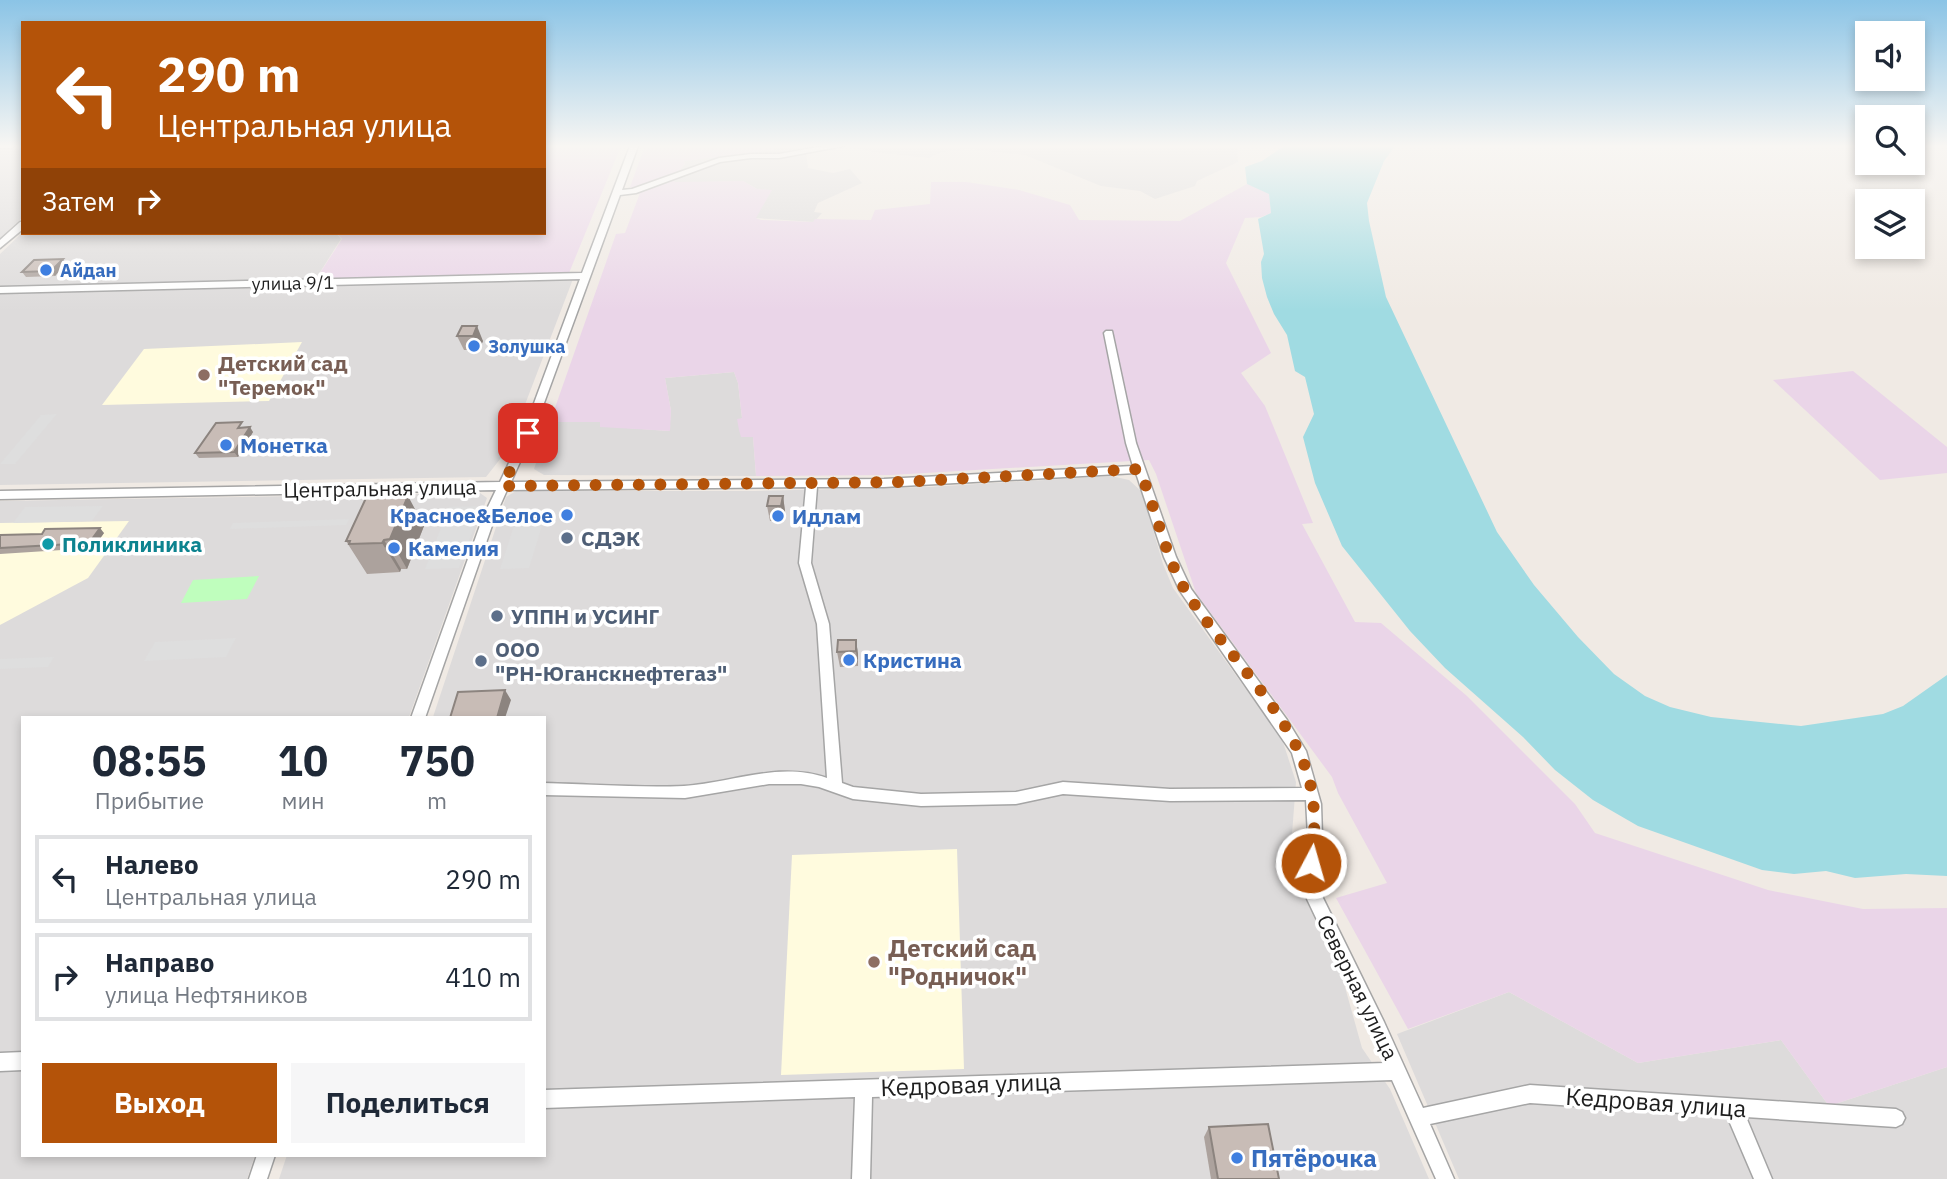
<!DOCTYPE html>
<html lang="ru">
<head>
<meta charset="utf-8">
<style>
	:root { --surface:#fff; --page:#f6f6f7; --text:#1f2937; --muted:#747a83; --line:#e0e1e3; --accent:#b45309 }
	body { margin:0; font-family:"IBM Plex Sans",sans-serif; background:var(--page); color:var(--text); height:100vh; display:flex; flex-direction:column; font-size:26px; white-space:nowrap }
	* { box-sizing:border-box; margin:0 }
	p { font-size:23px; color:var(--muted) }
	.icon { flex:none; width:38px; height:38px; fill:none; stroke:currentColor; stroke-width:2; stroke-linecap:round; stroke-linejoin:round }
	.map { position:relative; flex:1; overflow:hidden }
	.drawer { position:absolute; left:21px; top:716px; width:525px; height:441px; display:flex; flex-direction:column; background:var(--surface); border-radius:0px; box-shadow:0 4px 10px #0003 }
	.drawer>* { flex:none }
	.top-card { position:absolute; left:21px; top:21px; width:525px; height:214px; border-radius:0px; box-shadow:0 4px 10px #0003; background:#b45309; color:#fff; overflow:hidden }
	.tools { position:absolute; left:1855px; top:21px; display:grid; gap:14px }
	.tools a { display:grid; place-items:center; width:70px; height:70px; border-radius:0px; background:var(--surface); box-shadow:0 4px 10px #0003; font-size:35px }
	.pin { position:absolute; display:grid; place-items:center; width:60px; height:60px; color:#fff; margin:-30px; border-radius:14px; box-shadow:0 4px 10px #0006 }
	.me { position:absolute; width:77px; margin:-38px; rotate:6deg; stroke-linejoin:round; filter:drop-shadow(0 0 5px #0008) }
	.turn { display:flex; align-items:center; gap:24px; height:147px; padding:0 21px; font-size:32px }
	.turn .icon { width:91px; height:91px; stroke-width:2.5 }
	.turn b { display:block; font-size:49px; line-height:60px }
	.then { display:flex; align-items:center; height:66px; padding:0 21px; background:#0003; gap:14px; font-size:26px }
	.eta { display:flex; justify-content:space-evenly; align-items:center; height:119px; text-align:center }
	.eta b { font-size:42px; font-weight:700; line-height:49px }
	.action { display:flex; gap:14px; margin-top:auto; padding:14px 21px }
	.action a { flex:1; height:80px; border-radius:0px; background:var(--accent); color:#fff; font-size:28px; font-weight:700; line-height:80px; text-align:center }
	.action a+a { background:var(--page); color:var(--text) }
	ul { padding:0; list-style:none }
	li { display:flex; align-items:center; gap:21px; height:88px; margin:0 14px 10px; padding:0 7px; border:4px solid var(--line); border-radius:0px }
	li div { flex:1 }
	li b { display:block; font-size:26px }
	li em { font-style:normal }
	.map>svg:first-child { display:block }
	.residential { fill:#dddbdb }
	.industrial { fill:#ead5e8 }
	.education { fill:#fffbde }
	.park { fill:#bffebd }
	.parking { fill:#dedede }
	.water { fill:#a0dbe2 }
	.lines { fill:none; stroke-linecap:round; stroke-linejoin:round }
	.minor-casing { stroke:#a5a5a5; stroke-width:3 }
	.minor { fill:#fff; fill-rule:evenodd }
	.wall { fill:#aca29d }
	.shaded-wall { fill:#8c847f }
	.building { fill:#c8bcb6; stroke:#8c847f; stroke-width:2 }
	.route { stroke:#b45309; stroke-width:12; stroke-dasharray:0 21.6 }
	.shop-dot { fill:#3f7fe0; stroke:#fff; stroke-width:2.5 }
	.education-dot { fill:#8d6e63; stroke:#fff; stroke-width:2.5 }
	.service-dot { fill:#5c6f8a; stroke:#fff; stroke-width:2.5 }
	.culture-dot { fill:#0f9aa8; stroke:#fff; stroke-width:2.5 }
	.labels { text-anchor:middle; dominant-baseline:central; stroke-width:7; stroke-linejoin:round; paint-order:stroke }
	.far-shop-label { font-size:18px; font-weight:bold; fill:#366cbe; stroke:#fff; text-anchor:start }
	.far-street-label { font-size:18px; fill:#1e1e1e; stroke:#fff }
	.education-label { font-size:21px; font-weight:bold; fill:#785e54; stroke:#fff; text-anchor:start }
	.shop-label { font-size:21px; font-weight:bold; fill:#366cbe; stroke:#fff; text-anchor:start }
	.street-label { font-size:21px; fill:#1e1e1e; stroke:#fff }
	.service-label { font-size:21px; font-weight:bold; fill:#4e5e75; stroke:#fff; text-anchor:start }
	.culture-label { font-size:21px; font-weight:bold; fill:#0d838f; stroke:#fff; text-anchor:start }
	.near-education-label { font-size:24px; font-weight:bold; fill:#785e54; stroke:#fff; text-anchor:start }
	.near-street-label { font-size:24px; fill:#1e1e1e; stroke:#fff }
	.near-shop-label { font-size:24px; font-weight:bold; fill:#366cbe; stroke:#fff; text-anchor:start }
</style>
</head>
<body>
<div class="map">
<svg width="1947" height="1179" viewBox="0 0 1947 1179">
	<rect width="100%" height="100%" fill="#f0eae4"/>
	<g class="residential">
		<polygon points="773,146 1237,146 1238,162 1197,181 1195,186 1155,199 1140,191 1101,186 1025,155 968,149 941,152 929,158 873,152 854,147 806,153 808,168 833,173 850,169 862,183 818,203 814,212 822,213 814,222 756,218 757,189 743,181 674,183 677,173 685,164 684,161 773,150"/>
		<polygon points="0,149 23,149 23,217 0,238"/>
		<polygon points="23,232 336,233 341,239 312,285 573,279 508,449 486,477 0,485 0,254"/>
		<polygon points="734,372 738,383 742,418 741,430 753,436 756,476 544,475 534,469 550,422 601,422 600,426 669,431 671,411 665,378"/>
		<polygon points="1111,476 1129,480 1142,492 1163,564 1173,588 1282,739 1296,782 1291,847 1304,896 1343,980 1362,1048 1390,1089 1429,1179 279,1179 287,1155 544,1155 544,718 433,717 506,497 516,491 755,491 929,487"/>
		<polygon points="480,493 487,498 409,717 23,718 23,1155 255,1155 247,1179 0,1179 0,501"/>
		<polygon points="1509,992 1638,1063 1781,1040 1829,1106 1947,1067 1947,1179 1459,1179 1397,1034"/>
	</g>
	<g class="industrial">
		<polygon points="544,146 621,146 569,273 316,279 342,239 337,233 544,233"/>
		<polygon points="645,146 773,146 774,150 684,161 685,164 677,173 674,182 743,181 757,189 772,190 756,218 761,220 813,222 815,219 871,220 875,210 930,204 931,182 966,182 1019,190 1070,205 1079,220 1180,221 1247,184 1265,190 1269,193 1271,213 1261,217 1245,218 1226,263 1271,353 1241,373 1265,406 1313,523 1302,524 1355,622 1381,623 1467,696 1575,804 1595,833 1768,890 1863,909 1947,908 1947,1067 1829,1106 1781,1040 1638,1063 1509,992 1408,1029 1336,898 1387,883 1338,793 1332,777 1196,593 1156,474 1149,460 891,475 756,476 753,437 741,437 739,430 737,419 742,418 738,383 734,372 665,378 671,411 670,431 600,427 600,422 550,422 616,234 625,233 640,193 630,187"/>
		<polygon points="1853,371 1947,447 1947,473 1880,480 1773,380"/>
	</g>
	<g class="education">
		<polygon points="302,342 269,401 102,405 144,349"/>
		<polygon points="129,521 88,578 0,625 0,523"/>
		<polygon points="957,849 964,1069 781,1075 792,855"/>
	</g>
	<polygon class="park" points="259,576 247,599 181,603 193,580"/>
	<g class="parking">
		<polygon points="57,414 15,464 0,464 41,415"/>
		<polygon points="103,506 92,521 13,523 25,507"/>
		<polygon points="482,506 459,568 425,569 449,507"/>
		<polygon points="349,519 346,525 230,529 233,523"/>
		<polygon points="544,519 529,568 500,569 516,520"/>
		<polygon points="236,638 226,657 144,661 155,642"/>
		<polygon points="54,657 48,667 0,669 0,659"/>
	</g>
	<polygon class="water" points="1284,146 1395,146 1384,161 1367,203 1369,221 1386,297 1497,532 1534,585 1578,637 1614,674 1645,696 1670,707 1711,717 1801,726 1883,714 1903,706 1947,675 1947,876 1906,874 1855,878 1826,871 1794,874 1762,870 1638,826 1593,800 1555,770 1523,737 1445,668 1410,631 1342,546 1315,483 1303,437 1314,414 1305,377 1295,371 1287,335 1274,314 1267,297 1262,278 1261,262 1264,254 1258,219 1271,213 1269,194 1247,184 1245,167 1262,161"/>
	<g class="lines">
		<g class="minor-casing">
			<g id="minor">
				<polygon points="0,146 15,146 11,148 0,148"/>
				<path d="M630,146h8l-16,44 10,-1 87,-31 32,-4h28l45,-8h19l-64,12h-28l-31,4 -84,31 -16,2 -87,238 -22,49 373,-3 249,-13 -7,-23 -22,-110 2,-2h6l24,112 40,114 15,32 96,131 19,31 15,53 1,32 -3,27 4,35 61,124 39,86 107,-23 366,24 6,3 3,6 -3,6 -6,3 -150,-10 26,62h-18l-27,-63 -197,-13 -100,21 24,55h-18l-44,-99 -520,17 -2,82h-18l3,-82 -311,11v-18l841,-27 -78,-164 -4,-36 5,-27 -2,-36 -136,1 -107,-7 -47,10 -95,2 -68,-7 -34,-12 -18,-3h-32l-84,14 -141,-3v-12c46,1 94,5 140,3 48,-3 95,-25 143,-8l-10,-154 -18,-61 7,-76 -299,3 -12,27 -70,201h-14l72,-201 13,-27 -496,9v-8l500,-9 23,-49 57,-154 -580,14v-6l582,-14zM1136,473l28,84 16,34 112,162 10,35 -132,1 -107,-7 -47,10 -95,2 -68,-7 -11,-4 -13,-159 -18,-61 6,-76h67z"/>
				<polygon points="20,222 23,222 23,229 0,248 0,240"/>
				<polygon points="23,1052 23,1070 0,1071 0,1053"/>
				<polygon points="257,1155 275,1155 267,1179 249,1179"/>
			</g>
		</g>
		<use href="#minor" class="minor"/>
	</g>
	<g class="wall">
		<polygon points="66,263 55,276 26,277 22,272"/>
		<polygon points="462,326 483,341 479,350 464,350 457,336"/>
		<polygon points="245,427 253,432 238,457 199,458 195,453"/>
		<polygon points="783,496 785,511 783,521 770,521 767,506"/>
		<polygon points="424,526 407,569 401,569 400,572 367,574 346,541"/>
		<polygon points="104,533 93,548 0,554 0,535"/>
		<polygon points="856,640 858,654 858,666 840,667 837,652"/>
		<polygon points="1209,1127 1279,1179 1211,1179 1204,1137"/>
	</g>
	<g class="shaded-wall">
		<polygon points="63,259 66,263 55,276 51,271"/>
		<polygon points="477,326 483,341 479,350 473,336"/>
		<polygon points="250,427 253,432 238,457 234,452"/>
		<polygon points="408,496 424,526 407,569 390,539"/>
		<polygon points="783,496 785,511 783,521 781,506"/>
		<polygon points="100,528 104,533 93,548 89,543"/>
		<polygon points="384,540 401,569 400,572 382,543"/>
		<polygon points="856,640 858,654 858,666 856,651"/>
		<polygon points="505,690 511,700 505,718 497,718"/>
	</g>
	<g class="building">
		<polygon points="63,259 51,271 22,272 34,260"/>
		<polygon points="462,326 477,326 473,336 457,336"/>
		<polygon points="242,422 238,428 250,427 234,452 195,453 216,423"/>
		<polygon points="408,496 390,539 384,540 382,543 349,544 350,541 346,541 366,498"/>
		<polygon points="769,496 783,496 781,506 767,506"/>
		<polygon points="100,528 89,543 0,548 0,535 42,534 45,529"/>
		<polygon points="838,640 856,640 856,651 837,652"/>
		<polygon points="505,690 497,718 450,718 458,692"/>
		<polygon points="1268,1124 1279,1179 1218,1179 1209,1127"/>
	</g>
	<linearGradient id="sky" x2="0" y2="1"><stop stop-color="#8bc4e6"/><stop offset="0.47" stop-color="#f8f6f3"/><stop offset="1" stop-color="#f8f6f3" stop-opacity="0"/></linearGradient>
	<rect width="1947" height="311" fill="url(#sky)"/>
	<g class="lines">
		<path class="route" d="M528,433l-25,53 397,-4 239,-13c17,38 24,82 45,119 37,62 109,125 126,195 6,27 5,53 1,80"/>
	</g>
	<g class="shop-dot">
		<circle cx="46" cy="270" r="7"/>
		<circle cx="474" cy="346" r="7"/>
		<circle cx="226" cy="445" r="7"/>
		<circle cx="567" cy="515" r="7"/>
		<circle cx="778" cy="516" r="7"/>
		<circle cx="394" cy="548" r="7"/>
		<circle cx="849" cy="660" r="7"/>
		<circle cx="1237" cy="1158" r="7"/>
	</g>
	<g class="education-dot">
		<circle cx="204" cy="375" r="7"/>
		<circle cx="874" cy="962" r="7"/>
	</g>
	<g class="service-dot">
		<circle cx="567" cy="538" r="7"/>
		<circle cx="497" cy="616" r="7"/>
		<circle cx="481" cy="661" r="7"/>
	</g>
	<circle class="culture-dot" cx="48" cy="544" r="7"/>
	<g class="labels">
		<g class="far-shop-label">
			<text x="60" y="270">Айдан</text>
			<text x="488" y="346">Золушка</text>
		</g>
		<g class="far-street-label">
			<text transform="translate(293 283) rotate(-1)">улица 9/1</text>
		</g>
		<g class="education-label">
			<text x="218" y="363">Детский сад<tspan x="218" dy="24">"Теремок"</tspan></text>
		</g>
		<g class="shop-label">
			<text x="240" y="445">Монетка</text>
			<text x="553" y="515" text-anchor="end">Красное&amp;Белое</text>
			<text x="792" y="516">Идлам</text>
			<text x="408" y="548">Камелия</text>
			<text x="863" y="660">Кристина</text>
		</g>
		<g class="street-label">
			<text transform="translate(380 488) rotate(-1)">Центральная улица</text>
			<text transform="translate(1358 987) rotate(64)">Северная улица</text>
		</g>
		<g class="service-label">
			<text x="581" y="538">СДЭК</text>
			<text x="511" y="616">УППН и УСИНГ</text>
			<text x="495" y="649">ООО<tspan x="495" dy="24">"РН-Юганскнефтегаз"</tspan></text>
		</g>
		<g class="culture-label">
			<text x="62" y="544">Поликлиника</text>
		</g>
		<g class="near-education-label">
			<text x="888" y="948">Детский сад<tspan x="888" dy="28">"Родничок"</tspan></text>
		</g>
		<g class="near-street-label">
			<text transform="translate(971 1084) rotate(-2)">Кедровая улица</text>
			<text transform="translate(1656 1102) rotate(4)">Кедровая улица</text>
		</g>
		<g class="near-shop-label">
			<text x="1251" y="1158">Пятёрочка</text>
		</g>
	</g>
</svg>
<div class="tools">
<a><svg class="icon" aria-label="sound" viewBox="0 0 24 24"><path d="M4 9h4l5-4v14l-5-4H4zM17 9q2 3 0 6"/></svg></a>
<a><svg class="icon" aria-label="search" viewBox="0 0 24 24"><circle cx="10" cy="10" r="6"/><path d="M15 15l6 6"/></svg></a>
<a><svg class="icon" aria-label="layers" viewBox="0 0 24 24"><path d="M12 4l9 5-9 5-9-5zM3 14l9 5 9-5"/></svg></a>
</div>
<div class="pin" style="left:528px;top:433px;background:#d93025"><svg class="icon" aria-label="arrive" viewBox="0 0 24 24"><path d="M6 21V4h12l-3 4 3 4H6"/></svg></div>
<svg class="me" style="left:1311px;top:863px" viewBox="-20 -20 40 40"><circle r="17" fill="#b45309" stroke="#fff" stroke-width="3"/><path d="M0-11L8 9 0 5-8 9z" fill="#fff"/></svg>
<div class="top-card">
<div class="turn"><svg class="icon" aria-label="left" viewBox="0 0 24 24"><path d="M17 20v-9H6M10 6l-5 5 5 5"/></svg><div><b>290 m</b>Центральная улица</div></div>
<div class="then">Затем<svg class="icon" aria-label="right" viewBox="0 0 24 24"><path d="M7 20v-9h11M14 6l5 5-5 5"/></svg></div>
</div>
<section class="drawer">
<div class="eta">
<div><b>08:55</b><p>Прибытие</p></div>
<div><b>10</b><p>мин</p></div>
<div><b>750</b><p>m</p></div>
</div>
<ul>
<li><svg class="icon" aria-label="left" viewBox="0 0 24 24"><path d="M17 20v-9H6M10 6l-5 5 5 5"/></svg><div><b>Налево</b><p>Центральная улица</p></div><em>290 m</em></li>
<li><svg class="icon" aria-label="right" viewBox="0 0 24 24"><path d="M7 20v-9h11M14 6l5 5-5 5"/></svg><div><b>Направо</b><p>улица Нефтяников</p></div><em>410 m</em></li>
</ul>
<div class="action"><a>Выход</a><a>Поделиться</a></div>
</section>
</div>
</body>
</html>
